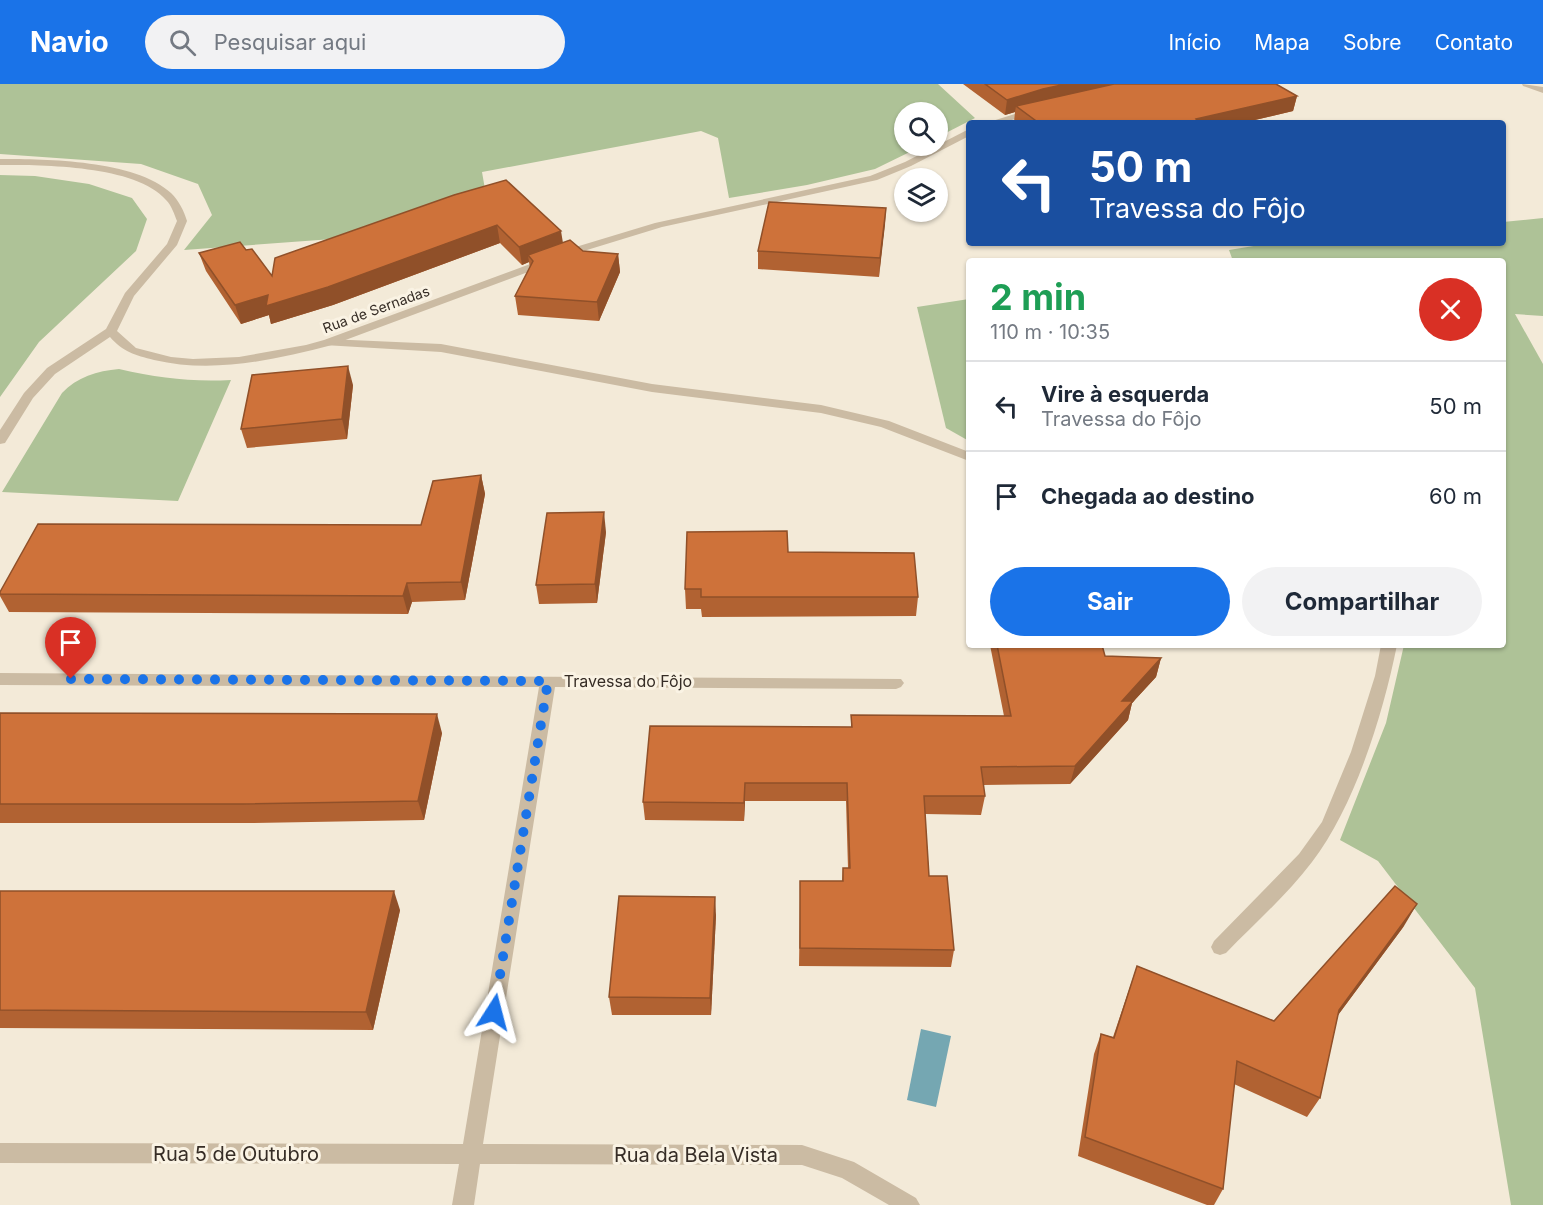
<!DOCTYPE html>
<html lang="pt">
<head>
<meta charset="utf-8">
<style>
	:root { --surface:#fff; --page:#f2f2f3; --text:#1f2937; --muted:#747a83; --line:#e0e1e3; --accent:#1a73e8 }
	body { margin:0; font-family:Inter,sans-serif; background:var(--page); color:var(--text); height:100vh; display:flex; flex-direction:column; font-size:22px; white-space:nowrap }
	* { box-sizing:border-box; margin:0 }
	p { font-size:20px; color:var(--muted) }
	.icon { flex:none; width:33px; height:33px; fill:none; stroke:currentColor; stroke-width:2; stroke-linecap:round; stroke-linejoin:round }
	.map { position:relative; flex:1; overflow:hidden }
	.details { position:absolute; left:966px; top:174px; width:540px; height:390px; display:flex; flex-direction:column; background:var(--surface); border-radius:6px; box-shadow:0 2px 4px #0004 }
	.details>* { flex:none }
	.banner { position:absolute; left:966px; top:36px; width:540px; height:126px; border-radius:6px; box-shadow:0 2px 4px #0004; background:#1a4fa0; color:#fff; overflow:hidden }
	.fabs { position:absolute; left:894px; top:18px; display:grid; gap:12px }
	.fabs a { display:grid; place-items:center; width:54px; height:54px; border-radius:50%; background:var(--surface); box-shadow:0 2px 4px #0004; font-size:30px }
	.pin { position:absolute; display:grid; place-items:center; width:51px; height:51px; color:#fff; margin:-62px -26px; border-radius:50% 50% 50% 0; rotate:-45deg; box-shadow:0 0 6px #0007 }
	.pin .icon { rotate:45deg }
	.me { position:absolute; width:66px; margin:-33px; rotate:9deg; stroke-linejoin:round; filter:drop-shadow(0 0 4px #0008) }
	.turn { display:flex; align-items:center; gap:21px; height:126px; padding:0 24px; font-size:27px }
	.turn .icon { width:78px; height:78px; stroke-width:2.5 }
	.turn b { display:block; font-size:42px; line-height:51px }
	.round { display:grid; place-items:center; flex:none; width:63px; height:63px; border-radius:32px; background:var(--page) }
	.summary { display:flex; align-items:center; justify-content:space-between; height:102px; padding:0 24px }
	h1 { font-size:36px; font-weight:700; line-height:45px; color:#1e9e55 }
	.primary-button { display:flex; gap:12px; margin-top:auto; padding:12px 24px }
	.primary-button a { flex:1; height:69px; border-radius:36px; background:var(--accent); color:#fff; font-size:24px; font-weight:700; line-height:69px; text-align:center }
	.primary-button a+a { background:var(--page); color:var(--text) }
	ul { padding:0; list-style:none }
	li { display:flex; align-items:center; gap:18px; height:90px; padding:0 24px; border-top:2px solid var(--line) }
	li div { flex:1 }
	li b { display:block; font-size:22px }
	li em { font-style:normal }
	header { display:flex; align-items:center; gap:36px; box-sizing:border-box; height:84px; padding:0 30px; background:var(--accent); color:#fff }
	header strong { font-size:28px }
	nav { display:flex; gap:33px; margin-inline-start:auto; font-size:21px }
	.search { width:420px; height:54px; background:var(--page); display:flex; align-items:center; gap:15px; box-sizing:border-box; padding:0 21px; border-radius:33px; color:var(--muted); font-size:22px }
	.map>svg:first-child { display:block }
	.green { fill:#aec297 }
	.water { fill:#75a7b2 }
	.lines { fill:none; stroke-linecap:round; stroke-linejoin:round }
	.lane { fill:#cbbba3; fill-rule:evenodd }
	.street { fill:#cbbba3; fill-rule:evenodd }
	.wall { fill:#b16232 }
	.shaded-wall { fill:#905029 }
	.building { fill:#ce723a; stroke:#905029; stroke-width:1.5 }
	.route { stroke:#1a73e8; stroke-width:10; stroke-dasharray:0 18 }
	.labels { text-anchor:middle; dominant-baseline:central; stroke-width:6; stroke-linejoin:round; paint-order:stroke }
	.far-street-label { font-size:14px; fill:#362d26; stroke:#faf3e4 }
	.street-label { font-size:16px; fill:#362d26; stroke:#faf3e4 }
	.near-street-label { font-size:20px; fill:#362d26; stroke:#faf3e4 }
</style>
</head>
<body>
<header>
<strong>Navio</strong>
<div class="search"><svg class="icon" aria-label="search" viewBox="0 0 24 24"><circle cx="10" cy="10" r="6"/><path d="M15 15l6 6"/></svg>Pesquisar aqui</div>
<nav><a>Início</a><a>Mapa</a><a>Sobre</a><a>Contato</a></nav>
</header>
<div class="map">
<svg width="1543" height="1121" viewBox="0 0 1543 1121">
	<rect width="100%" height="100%" fill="#f3ead8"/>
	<g class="green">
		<polygon points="0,0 938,0 975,34 938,53 938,28 904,28 904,62 922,62 875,85 807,101 729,114 718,54 701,47 482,88 486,111 360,153 184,166 212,131 198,100 141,80 0,70"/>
		<polygon points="0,91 35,92 89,100 132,114 147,135 136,167 39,258 0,313"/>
		<polygon points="1543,134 1543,232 1515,230 1543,280 1543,1121 1511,1121 1475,904 1378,777 1340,756 1386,639 1404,561 1503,561 1503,177 1233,177 1229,166 1272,159 1503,159 1503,138"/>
		<polygon points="969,215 969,357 946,344 917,223"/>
		<path d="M119,285c40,9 71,13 112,11l-53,121 -176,-9 60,-99c15,-16 35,-22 57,-24z"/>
	</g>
	<polygon class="water" points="921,945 951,952 936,1023 907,1016"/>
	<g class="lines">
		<g class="lane">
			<polygon points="328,255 441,260 652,300 821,321 889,337 969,368 969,377 881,343 821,329 652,308 441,268 324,261 324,257"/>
			<path d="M1381,561h16c-14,69 -42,161 -85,217 -25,33 -57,61 -86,91l-6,2 -6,-2 -3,-6 3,-6 85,-87 23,-32 29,-70 24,-76z"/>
		</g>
		<g class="street">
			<polygon points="1522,0 1543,3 1543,9 1523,2"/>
			<polygon points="1034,24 1037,25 1037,29 1001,39 986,39"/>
			<path d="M969,45v7l-58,30 -34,14 -215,47 -75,23 -255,95c-59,15 -118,29 -178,15 -19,-5 -31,-8 -44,-23l-55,37 -22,24 -28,45 -5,1v-14l24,-37 23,-25 59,-39 19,-36 42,-49 10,-23c-3,-7 -5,-15 -11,-21 -30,-35 -123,-35 -166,-35v-6c47,0 135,1 171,34 8,8 13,18 16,28l-10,24 -43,51 -17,35 19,17 35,9 22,2 46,-2 67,-12 18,-5 255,-94 76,-23 215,-47 35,-14z"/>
			<polygon points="0,589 901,595 904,599 901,603 896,605 555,603 483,1060 802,1061 854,1078 916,1114 920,1121 889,1121 842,1094 802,1081 480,1080 474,1121 452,1121 459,1080 0,1079 0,1059 463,1060 539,603 0,601"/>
		</g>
	</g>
	<g class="wall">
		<polygon points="963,0 1276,0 1297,12 1293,27 1242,39 1016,39 1014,38 1015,28 1005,31"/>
		<polygon points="454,111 583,167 618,170 620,188 599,237 518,231 515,212 530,184 529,178 522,181 500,159 333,221 271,240 269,231 241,240 206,187 199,169 246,166 272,192"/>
		<polygon points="886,124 879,193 758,185 758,167"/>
		<polygon points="353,301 347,355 247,364 241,345"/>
		<polygon points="481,391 485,410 465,516 412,518 408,530 9,528 0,512 0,508 421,441"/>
		<polygon points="606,448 597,519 539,520 536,501"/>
		<polygon points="788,468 918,513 916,532 702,533 701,525 686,525 685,505"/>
		<polygon points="990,561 1102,561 1105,572 1161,574 1156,593 1132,619 1128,636 1070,700 983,701 985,712 981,731 925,730 929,792 954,866 951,883 799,882 800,815 842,797 843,784 848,784 846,717 745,717 744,737 645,736 643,718 851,643 851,631 1004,632"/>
		<polygon points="0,629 442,649 424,736 252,739 0,739"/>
		<polygon points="0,807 400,826 373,946 0,944"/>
		<polygon points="716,831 711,931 612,931 609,913"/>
		<polygon points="1404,842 1338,931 1320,1014 1307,1033 1234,1000 1223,1105 1214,1121 1207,1121 1078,1072 1094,970 1101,950 1113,953 1137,882 1274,937"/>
	</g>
	<g class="shaded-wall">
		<polygon points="1066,0 1139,0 1016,22 1015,28 1005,31 1007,16 1043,5"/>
		<polygon points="1297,12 1293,27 1242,39 1195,39 1196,35"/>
		<polygon points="886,124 885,141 879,193 880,174"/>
		<polygon points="497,141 500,159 333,221 271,240 269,231 241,240 235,221"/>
		<polygon points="561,147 564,165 528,171 529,178 522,181 519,163"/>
		<polygon points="618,170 620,188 599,237 597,218"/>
		<polygon points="348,282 353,301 347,355 342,335"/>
		<polygon points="481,391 485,410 465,516 461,498"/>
		<polygon points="604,428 606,448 597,519 595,500"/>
		<polygon points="407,499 412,518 408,530 403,512"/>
		<polygon points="1161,574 1156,593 1132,619 1128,636 1070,700 1075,682 1122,617"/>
		<polygon points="437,630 442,649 424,736 418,717"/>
		<polygon points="745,699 745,717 744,737 744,719"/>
		<polygon points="394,807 400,826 373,946 366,928"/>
		<polygon points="715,813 716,831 711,931 710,914"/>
		<polygon points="1417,820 1404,842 1327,946 1339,926"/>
	</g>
	<g class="building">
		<polygon points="985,0 1066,0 1043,5 1007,16"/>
		<polygon points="1114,0 1276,0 1297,12 1196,35 1199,39 1039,39 1016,22"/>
		<polygon points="506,96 561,147 519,163 497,141 328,203 266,222 268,211 235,221 199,169 240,158 246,166 252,165 272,192 275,174 454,111"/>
		<polygon points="769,118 886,124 880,174 758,167"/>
		<polygon points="570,156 583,167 618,170 597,218 515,212 533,177 528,171"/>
		<polygon points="348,282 342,335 241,345 252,291"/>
		<polygon points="481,391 461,498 407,499 403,512 0,510 0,508 38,440 421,441 433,397"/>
		<polygon points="604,428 595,500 536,501 547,429"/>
		<polygon points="787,447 788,468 914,469 918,513 701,513 701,505 685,505 687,448"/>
		<polygon points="997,561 1102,561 1105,572 1161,574 1122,617 1133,617 1075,682 981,683 985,712 924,712 929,792 947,792 954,866 800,864 800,797 843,797 843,784 850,784 847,699 745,699 744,719 643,718 650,642 852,643 851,631 1011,632"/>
		<polygon points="0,629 437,630 418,717 243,720 0,720"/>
		<polygon points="1395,802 1417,820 1339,926 1320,1014 1237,977 1223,1105 1085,1053 1101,950 1114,954 1137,882 1274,937"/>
		<polygon points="0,807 394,807 366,928 0,926"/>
		<polygon points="619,812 715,813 710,914 609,913"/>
	</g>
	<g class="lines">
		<polyline class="route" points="71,595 548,597 494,928"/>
	</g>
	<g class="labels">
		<g class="far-street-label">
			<text transform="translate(376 225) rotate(-20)">Rua de Sernadas</text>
		</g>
		<g class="street-label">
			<text x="628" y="597">Travessa do Fôjo</text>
		</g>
		<g class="near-street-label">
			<text x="236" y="1070">Rua 5 de Outubro</text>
			<text x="696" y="1071">Rua da Bela Vista</text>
		</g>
	</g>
</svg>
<div class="fabs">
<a><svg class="icon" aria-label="search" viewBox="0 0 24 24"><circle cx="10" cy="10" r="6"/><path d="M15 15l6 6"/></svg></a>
<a><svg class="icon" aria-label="layers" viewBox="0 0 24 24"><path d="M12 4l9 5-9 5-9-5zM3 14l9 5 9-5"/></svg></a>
</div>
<div class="pin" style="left:71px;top:595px;background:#d93025"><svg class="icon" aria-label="arrive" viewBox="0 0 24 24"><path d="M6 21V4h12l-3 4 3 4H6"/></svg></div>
<svg class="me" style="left:494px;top:928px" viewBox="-20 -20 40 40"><path d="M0-17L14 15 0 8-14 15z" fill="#1a73e8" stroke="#fff" stroke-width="4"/></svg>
<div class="banner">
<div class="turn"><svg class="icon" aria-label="left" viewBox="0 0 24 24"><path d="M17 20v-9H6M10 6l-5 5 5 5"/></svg><div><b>50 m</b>Travessa do Fôjo</div></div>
</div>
<section class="details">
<div class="summary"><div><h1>2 min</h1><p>110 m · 10:35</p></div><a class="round" style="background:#d93025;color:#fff"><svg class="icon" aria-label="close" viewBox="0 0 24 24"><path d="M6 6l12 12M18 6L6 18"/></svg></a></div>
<ul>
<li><svg class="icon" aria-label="left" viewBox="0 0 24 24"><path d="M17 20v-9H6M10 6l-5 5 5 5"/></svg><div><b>Vire à esquerda</b><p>Travessa do Fôjo</p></div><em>50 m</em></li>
<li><svg class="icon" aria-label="arrive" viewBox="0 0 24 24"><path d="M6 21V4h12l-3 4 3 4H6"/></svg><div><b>Chegada ao destino</b></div><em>60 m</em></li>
</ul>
<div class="primary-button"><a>Sair</a><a>Compartilhar</a></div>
</section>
</div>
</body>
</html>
